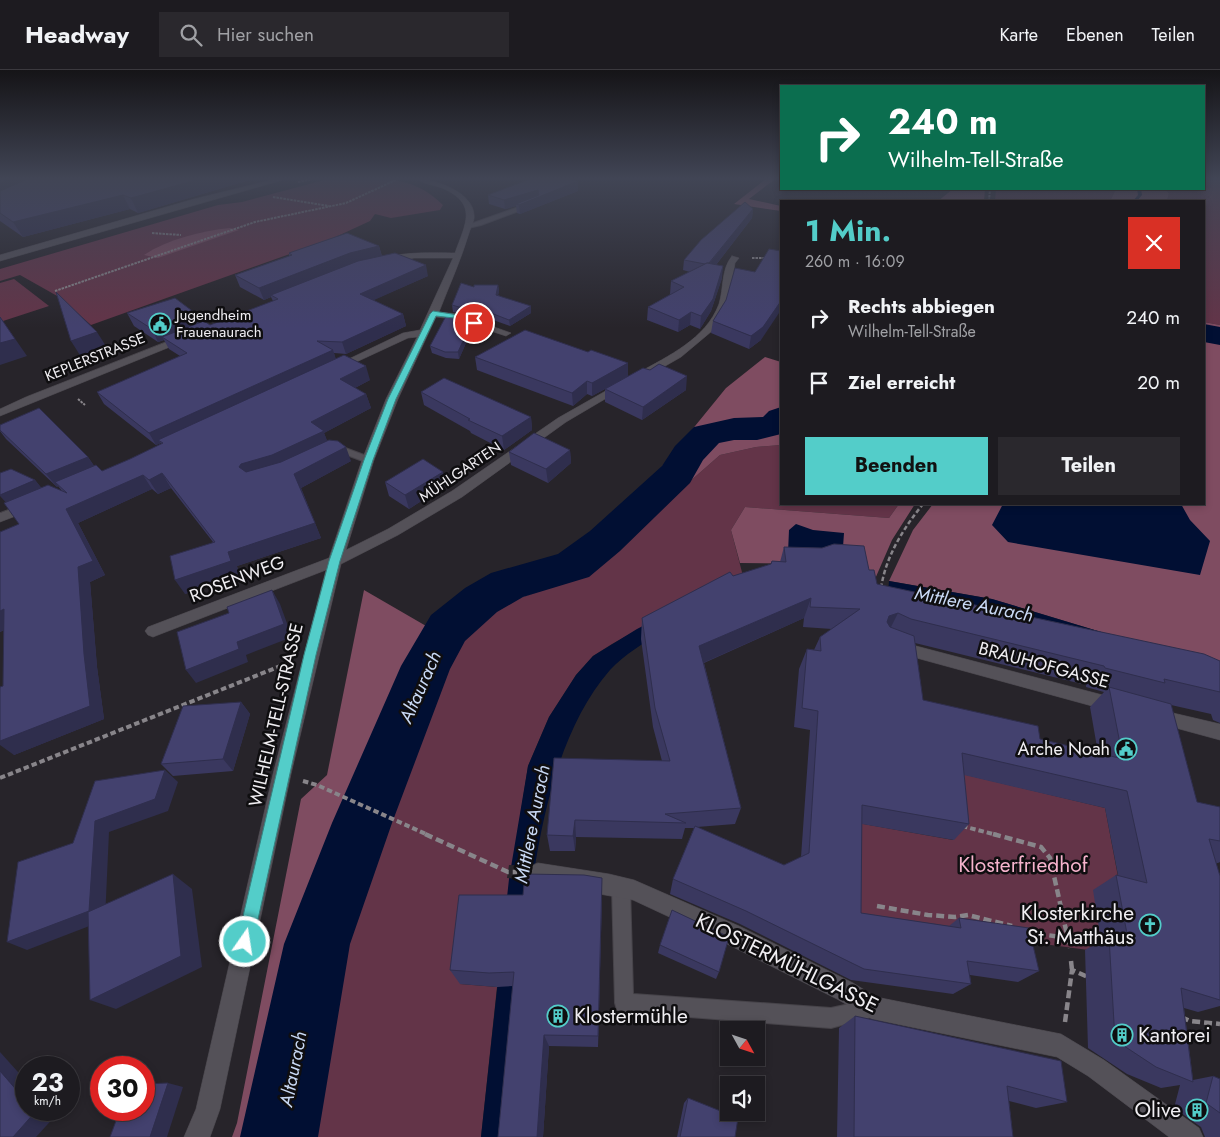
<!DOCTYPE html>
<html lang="de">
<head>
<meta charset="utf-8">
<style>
	:root { --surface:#1d1b20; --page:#2a282d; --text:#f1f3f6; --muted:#a0a1a5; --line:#3b393e; --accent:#53cdc9 }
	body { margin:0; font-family:Jost,sans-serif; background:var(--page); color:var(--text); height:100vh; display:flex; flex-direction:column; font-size:19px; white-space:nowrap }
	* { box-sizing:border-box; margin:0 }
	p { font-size:16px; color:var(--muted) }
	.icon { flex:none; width:28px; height:28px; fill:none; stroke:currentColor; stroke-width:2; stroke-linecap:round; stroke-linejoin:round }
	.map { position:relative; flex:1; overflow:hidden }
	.sheet { position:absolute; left:780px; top:130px; width:425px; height:305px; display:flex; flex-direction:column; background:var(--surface); border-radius:0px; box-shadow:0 2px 8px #0003,0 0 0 1px var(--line) }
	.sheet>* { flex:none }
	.hud { position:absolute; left:780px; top:15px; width:425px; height:105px; border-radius:0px; box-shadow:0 2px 8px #0003,0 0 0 1px var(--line); background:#0b6e4f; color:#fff; overflow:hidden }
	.needle { width:32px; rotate:130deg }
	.controls { position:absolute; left:720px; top:951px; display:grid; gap:10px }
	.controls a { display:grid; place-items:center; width:45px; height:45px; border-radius:0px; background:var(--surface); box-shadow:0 2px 8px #0003,0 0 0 1px var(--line); font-size:25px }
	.speed { position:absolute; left:15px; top:986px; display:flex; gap:10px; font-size:25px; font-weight:700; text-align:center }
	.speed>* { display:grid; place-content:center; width:65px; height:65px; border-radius:50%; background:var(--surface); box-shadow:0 2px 8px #0003,0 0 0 1px var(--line); line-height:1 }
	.speed small { font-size:12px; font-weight:400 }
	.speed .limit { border:8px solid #d22; background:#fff; color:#111 }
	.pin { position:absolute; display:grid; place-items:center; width:42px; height:42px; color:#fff; margin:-21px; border:2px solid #fff; border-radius:50%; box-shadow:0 1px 5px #0007 }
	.me { position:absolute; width:55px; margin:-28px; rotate:13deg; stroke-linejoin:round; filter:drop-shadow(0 0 4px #0008) }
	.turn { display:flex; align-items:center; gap:18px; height:105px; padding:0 25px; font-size:22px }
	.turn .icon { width:65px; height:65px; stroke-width:2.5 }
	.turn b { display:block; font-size:35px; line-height:42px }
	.round { display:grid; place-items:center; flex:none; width:52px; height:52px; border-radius:0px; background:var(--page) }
	.overview { display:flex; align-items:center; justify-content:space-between; height:85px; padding:0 25px }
	h1 { font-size:30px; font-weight:700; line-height:38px; color:var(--accent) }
	.action { display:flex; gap:10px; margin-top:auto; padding:10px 25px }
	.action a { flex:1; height:58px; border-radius:0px; background:var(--accent); color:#111; font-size:20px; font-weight:700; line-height:58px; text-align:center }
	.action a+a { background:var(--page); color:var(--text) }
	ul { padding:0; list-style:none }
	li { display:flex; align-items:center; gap:15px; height:65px; padding:0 25px }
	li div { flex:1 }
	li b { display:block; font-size:19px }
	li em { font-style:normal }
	header { display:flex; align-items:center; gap:30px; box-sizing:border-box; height:70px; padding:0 25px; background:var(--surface); border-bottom:1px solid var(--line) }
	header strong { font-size:24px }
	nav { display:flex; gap:28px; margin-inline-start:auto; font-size:18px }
	.search { width:350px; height:45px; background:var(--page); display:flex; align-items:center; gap:12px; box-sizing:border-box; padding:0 18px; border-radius:0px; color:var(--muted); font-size:19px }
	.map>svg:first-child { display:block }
	.green { fill:#633448 }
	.forest { fill:#7f4c61 }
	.water { fill:#010f33 }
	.pier { fill:#27242a }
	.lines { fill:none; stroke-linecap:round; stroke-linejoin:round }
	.stream { fill:#010f33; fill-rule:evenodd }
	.river { fill:#010f33; fill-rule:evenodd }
	.service-casing { stroke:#464349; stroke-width:2 }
	.minor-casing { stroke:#464349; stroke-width:1 }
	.path-far3 { stroke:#88858a; stroke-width:2; stroke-dasharray:2.5 1; stroke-linecap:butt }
	.path-far2 { stroke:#88858a; stroke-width:2.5; stroke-dasharray:4.5 2.5; stroke-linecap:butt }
	.path-far1 { stroke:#88858a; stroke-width:4; stroke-dasharray:5.5 3; stroke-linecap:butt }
	.path { stroke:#88858a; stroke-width:4.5; stroke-dasharray:8 4; stroke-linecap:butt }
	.service { fill:#545158; fill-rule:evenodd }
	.minor { fill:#545158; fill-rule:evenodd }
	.wall { fill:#3a385f; fill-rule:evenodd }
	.shaded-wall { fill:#2f2e4d }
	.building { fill:#43416e; stroke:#2f2e4d }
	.route { fill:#53cdc9; stroke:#368583 }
	.labels { text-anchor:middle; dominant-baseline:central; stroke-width:5; stroke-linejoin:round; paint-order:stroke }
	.far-poi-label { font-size:15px; fill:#f0eef2; stroke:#0f0e10; text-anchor:start }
	.far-street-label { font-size:15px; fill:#f0eef2; stroke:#0f0e10 }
	.street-label { font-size:18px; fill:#f0eef2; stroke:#0f0e10 }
	.poi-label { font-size:18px; fill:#f0eef2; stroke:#0f0e10; text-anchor:end }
	.water-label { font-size:19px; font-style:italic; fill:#c8d8f4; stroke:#0f0e10 }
	.near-park-label { font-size:21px; fill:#f6b3cd; stroke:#0f0e10 }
	.near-poi-label { font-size:21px; fill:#f0eef2; stroke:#0f0e10; text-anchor:end }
	.near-street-label { font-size:21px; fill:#f0eef2; stroke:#0f0e10 }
</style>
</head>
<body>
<header>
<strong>Headway</strong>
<div class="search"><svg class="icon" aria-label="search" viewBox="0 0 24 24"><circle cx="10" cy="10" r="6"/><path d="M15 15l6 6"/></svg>Hier suchen</div>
<nav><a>Karte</a><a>Ebenen</a><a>Teilen</a></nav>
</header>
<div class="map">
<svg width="1220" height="1067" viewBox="0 0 1220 1067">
	<rect width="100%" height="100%" fill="#27242a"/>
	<g class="green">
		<path d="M328,109c44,0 81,-8 115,26l-3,5 -49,8 -16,-4 -5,7 -41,19 -238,85 -32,-28 -39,-22 -20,6v-12l218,-64 24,-3z"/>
		<polygon points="1204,109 1220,109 1220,255 1204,252 1204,131 1167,131 1169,123 1164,119 1204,119"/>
		<polygon points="996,119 1116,119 1110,131 995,131"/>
		<polygon points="14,209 49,236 0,252 0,213"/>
		<polygon points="781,375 781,434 899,434 889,448 745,437 731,460 743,506 677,538 612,574 593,586 576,605 549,647 528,696 505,843 460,914 497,917 481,1067 297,1067 332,876 380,733 456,570 473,553 502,535 583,505 720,385 756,377"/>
		<polygon points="937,698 1105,738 1122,828 1103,882 850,848 852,752 953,770"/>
	</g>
	<g class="forest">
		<polygon points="766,109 775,109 749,129 781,136 781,141 734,134"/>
		<polygon points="953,119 985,119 984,131 938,131"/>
		<polygon points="1116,119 1164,119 1169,123 1167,131 1110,131"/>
		<path d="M230,158l9,2 -81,28 -14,-3c24,-16 57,-24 86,-27z"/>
		<polygon points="1204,252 1220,255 1220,598 992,529 889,511 913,460 933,434 1204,434"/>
		<polygon points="765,287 781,292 781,375 756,377 720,385 583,505 502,535 473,553 456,570 380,733 332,876 297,1067 232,1067 237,1053 301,729 327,705 364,520 433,560 473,521 492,510 569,487 647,415 726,318"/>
		<polygon points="899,434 915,434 892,470 875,509 858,494 740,493 731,460 745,437 889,448"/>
	</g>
	<g class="water">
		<polygon points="1003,434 1181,434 1190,450 1210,471 1200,505 1008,472 992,455"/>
		<polygon points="796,454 813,460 844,463 843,477 788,483 789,460"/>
		<polygon points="889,511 992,529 1220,598 888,524"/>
		<path d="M728,512c-22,17 -44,35 -67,50 -18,12 -36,22 -51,38 -67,77 -79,214 -89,312 -5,52 -10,103 -15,155h-25l28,-258 19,-113 21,-49 27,-42 17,-19 44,-27z"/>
	</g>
	<polygon class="pier" points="509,795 538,796 535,811 507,808"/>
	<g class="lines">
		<polygon class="stream" points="1137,119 1141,119 1142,125 1137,131 1133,131 1138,125"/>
		<g class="river">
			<polygon points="1204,254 1220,257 1220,275 1204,272"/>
			<polygon points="781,337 781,364 757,370 734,370 719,373 703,390 690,413 620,481 589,507 523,527 497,542 465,571 450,599 392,753 350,874 318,1067 240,1067 284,874 332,753 401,596 431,545 465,518 491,503 558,484 590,461 662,396 675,376 694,357 734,348 763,347 769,341"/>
		</g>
		<g class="service-casing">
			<g id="service">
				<polygon points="533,132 535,135 481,155 468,158 465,156"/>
				<polygon points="340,376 372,388 373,390 368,393 339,382 329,381 328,379 329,377"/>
				<polygon points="621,808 627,811 630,817 633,924 831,938 872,929 879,931 881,938 879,945 831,958 624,942 617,940 615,933 612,817 615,811"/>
			</g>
		</g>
		<g class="minor-casing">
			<g id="minor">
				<polygon points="276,109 286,109 0,191 0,185 194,129"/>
				<path d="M417,109c18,0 56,13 57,36 1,5 -3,12 -5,18 -8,27 -20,53 -30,79l19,2 53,19 -5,3 -52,-17 -18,-2 -38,82 -24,61 -28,90 42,-21 64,-38 106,-73 60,-34 4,-1 5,3 -61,36 -104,75 -64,38 -57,29 -50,210 -71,335 -10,28h-26l12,-28 77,-335 53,-204 -168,65 -5,2 -5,-2 -3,-4 3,-4 181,-69 33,-98 24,-61 31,-62 -9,1 -69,32 -4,1 -5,-3 73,-35 17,-3 33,-72h-39l-27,5 -4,-3c12,-9 55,-7 72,-7 10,-29 24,-49 -13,-65 -8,-3 -19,-4 -25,-9z"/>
				<path d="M732,186l7,2 -4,5 -7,42 -16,26 -31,26 -35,20h-8l-1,-2 1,-2c30,-17 68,-34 81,-69 5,-16 2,-35 13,-48z"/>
				<polygon points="184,265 189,268 187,270 0,346 0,339 26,327"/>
				<polygon points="29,432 34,433 36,436 34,439 0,452 0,443"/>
				<polygon points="897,571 1114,628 1120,630 1122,635 1120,640 1114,642 891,581 889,577 891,573"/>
				<polygon points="1156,639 1220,654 1220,670 1150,651 1147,646 1150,641"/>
				<polygon points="538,793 609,804 634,810 739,856 853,913 876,927 1061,964 1104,990 1199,1058 1203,1067 1169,1067 1088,1006 1057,987 872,949 837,929 723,872 633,830 538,813 531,810 528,803 531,796"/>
			</g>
		</g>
		<g class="path-far3">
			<polyline points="298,112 312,109"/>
			<polyline points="273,127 329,136"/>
			<polyline points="989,131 990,119"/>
			<polyline points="152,163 181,165"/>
			<polyline points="752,188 766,188"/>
			<polyline points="55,221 255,152 346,133 398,109"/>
			<polyline points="78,329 85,335"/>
		</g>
		<path class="path-far2" d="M881,518c5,-32 22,-59 42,-84"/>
		<g class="path-far1">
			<polyline points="0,708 288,593"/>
			<polyline points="303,711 317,715 428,765"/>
			<polyline points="962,756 997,765"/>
		</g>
		<g class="path">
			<polyline points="425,764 508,802 517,802"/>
			<polyline points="993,764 1041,777 1050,788 1070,878"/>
			<polyline points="877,836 928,845 955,847 968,845 1012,856"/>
			<polyline points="1026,860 1039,864 1069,868"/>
			<polyline points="1071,891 1072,900"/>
			<polyline points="1181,947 1190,951 1220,954"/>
			<polyline points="1065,952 1072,900 1088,907"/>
		</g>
		<use href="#service" class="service"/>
		<use href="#minor" class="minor"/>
	</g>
	<g class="wall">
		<polygon points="0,109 253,109 138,143 130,139 23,167 0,151"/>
		<polygon points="578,111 578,121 520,144 517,143 516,136 505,139 489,134 488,125"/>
		<polygon points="753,139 752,148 716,195 722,208 711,241 700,259 690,255 678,262 647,250 648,237 671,224 670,224 671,211 690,202 683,200 684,190"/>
		<polygon points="379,176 382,186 428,206 373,230 403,244 406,256 346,284 334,283 335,288 370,310 355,318 366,324 371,338 324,363 327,371 351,391 301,418 321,468 237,496 239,505 185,524 213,472 171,418 158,424 152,419 78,453 105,505 90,512 97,597 104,649 14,685 3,616 4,560 0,562 0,462 19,454 6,432 35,410 41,418 62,421 58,416 57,417 6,369 0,361 0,355 88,387 94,396 102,401 130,389 161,374 161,373 156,375 104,334 97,322 180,286 169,279 164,270 158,272 134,256 127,243 199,253 210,255 273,231 271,227 264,230 240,217 235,205 289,186 289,183"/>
		<polygon points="498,215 499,221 498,225 531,243 510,256 479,245 477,249 453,242 452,235 474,217"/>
		<polygon points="472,251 473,257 459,289 446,288 432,283 430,276"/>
		<polygon points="713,251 761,270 749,279 711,263"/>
		<polygon points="475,287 628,306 686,320 642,350 605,332 605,319 592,326 587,324 573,336 477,300"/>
		<polygon points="421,322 531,347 532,360 504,380 471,363 470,361 424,335"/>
		<polygon points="570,380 571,393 548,413 511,395 509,382"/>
		<polygon points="385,412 446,415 409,439 389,426"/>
		<path d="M784,477l85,23 8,14 343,77v62l-7,-3 -2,-6 -40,-9 26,97 23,5v55l-2,1h-2l4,13v130l-22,6 -14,-4 9,72 20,-4 7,3v58h-15l-4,-10 -27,-19 6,-23 -19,3 -34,-14 -39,-26 -3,-98 16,-9 -8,-51 23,-15h2l-13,-67 -141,-33 5,49 -15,16 -92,-16 -1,89 88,13 10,-8 80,53 -21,11 -48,-7 1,9 -18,10 -102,-14 -111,-56 -70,-30 3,-15 21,-51h-9l-3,11 -106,-2 -1,14h-25l-3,-16 115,-74 -9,-34 -12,-88 1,-21 91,-42 38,-12 1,-3 8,1zM804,548l-1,9 29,2 -12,8 -6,13 -7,-1 -8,20 -5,58 16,3 -9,127 -17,8 -87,-38 38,-3 6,-16 -37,-145zM915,573l171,42v2l18,5 -14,15 8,46 -58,-14 -117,-39z"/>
		<polygon points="241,632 250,644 233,701 173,706 161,694"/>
		<polygon points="602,826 598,977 549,976 543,1067 498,1067 513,916 497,917 460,914 450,900"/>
		<polygon points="660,875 719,902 716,909 658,883"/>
		<polygon points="855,946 1067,1032 1036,1038 1009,1031 1013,1067 837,1067 839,958"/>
		<polygon points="688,1028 735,1067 677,1067 684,1033"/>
	</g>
	<g class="shaded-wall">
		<polygon points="9,109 48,109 0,131 0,113"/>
		<polygon points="200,109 253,109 138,143 131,128"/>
		<polygon points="578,111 578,121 520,144 519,135 516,134 516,136 505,139 504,130 538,120 538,127"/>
		<polygon points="123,125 130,139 23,167 13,152"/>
		<polygon points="753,139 752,148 708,205 709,194"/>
		<polygon points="379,176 382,187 271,225 271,227 264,230 259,218 350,183"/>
		<polygon points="426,195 428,206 363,235 360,224"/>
		<polygon points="723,196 722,208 711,241 700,259 701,246"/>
		<polygon points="498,215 499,221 497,231 496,225"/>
		<polygon points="781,231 781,240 761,270 749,279 751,266"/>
		<polygon points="531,236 531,243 510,256 509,250"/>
		<polygon points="478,238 479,245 477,249 476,242"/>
		<polygon points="691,242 690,255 678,262 679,250"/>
		<polygon points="195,243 201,255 162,267 164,270 158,272 152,259"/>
		<polygon points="403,244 406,256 346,284 342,272"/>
		<polygon points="0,247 27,286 0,295"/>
		<polygon points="472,251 473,257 459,289 458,282"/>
		<polygon points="97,262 109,281 83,290 71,271"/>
		<polygon points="333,280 337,292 158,370 161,373 156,375 149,363"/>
		<polygon points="628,293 628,306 592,326 592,313"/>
		<polygon points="366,296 370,310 345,323 340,309"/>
		<polygon points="687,306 686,320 642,350 643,337"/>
		<polygon points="587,311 587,324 573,336 572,323"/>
		<polygon points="366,324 371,338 324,363 329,375 246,411 239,397 241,394 311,352"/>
		<polygon points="531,347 532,360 504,380 502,366"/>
		<polygon points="346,377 351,391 301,418 321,468 237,496 239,505 185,524 175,510 228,482 294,404"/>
		<polygon points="570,380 571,393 548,413 546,399"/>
		<polygon points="88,387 97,400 55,412 58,416 57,417 46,404"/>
		<polygon points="443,402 446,415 409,439 405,425"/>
		<polygon points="162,403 171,418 158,424 149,410"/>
		<polygon points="143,405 152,419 78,453 105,505 90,512 97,597 104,649 14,685 0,675 0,671 66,439"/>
		<polygon points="35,410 45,422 10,437 0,426 0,425"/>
		<polygon points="272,520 280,534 292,567 246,585 248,592 196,613 186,600 237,572"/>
		<polygon points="811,528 804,548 696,596 699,576"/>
		<polygon points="4,539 18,553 0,562 0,541"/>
		<polygon points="898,543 888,563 879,566 889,546"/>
		<polygon points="241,632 250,644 233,701 223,689"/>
		<polygon points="165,700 178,712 168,741 109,762 105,850 27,880 7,872 95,751"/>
		<polygon points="575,750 576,767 575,781 573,766"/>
		<polygon points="173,804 192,819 202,897 116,939 90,930"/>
		<polygon points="602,808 602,826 598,977 598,966"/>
		<polygon points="544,965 549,976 543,1067 537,1067"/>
		<polygon points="0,982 26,1011 26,1031 0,1001"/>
		<polygon points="168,1013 183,1017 167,1067 150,1067"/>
		<polygon points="34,1040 53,1040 57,1044 36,1067 13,1067"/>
	</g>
	<g class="building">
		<polygon points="0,109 9,109 0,113"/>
		<polygon points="27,109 200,109 131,128 123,125 13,152 0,143 0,121"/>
		<polygon points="530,109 569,109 578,111 519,135 516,134 539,125 538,120 504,130 488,125"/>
		<polygon points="745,132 753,139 709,193 707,193 705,194 684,190 701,170"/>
		<polygon points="347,163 379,176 350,183 259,218 235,205 292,185 289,183"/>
		<polygon points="769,179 781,181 781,231 763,257 751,266 713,251 726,230 735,198 755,202"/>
		<polygon points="395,183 426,195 360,224 403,244 342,272 317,271 333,280 149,363 97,322 187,283 162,267 204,251 210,255 278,229 271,225 358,191"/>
		<polygon points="707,193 723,196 713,229 701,246 691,242 679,250 648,237 684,217 671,211"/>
		<polygon points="461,213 474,217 474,215 498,215 496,225 531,236 509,250 478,238 476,242 452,235"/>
		<polygon points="56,222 97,262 71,271"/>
		<polygon points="175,228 195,243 152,259 127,243"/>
		<polygon points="452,245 472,251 458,282 445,282 430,276 446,246"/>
		<polygon points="0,247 15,269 0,273"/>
		<polygon points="525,260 588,282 591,280 628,293 592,313 587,311 572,323 475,287"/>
		<polygon points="344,285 366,296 340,309 366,324 311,352 324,361 272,385 241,394 239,397 246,402 281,392 329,370 338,371 346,377 294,404 315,453 228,482 231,491 175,510 170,486 215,472 162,403 149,410 143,405 66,439 93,491 78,497 84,584 90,636 0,671 0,617 3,616 4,539 0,541 0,462 19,454 4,433 48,415 67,423 55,412 96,395 102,401 130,389 163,373 158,370"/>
		<polygon points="659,294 687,306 643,337 605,319 643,298 650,300"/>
		<polygon points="444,308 531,347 502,366 468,350 470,349 421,322"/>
		<polygon points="39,338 88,387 46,404 0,360 0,355"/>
		<polygon points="534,363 570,380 546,399 509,382"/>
		<polygon points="423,389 443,402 405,425 385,412"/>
		<polygon points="11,399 35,410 0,425 0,403"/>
		<polygon points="834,474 864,476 869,500 874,500 877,514 1204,584 1220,591 1220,622 1164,609 1165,613 1105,598 1104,596 911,549 898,543 889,546 887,552 890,557 914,566 923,630 1038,656 1040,669 1123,689 1109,617 1171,634 1197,732 1220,737 1220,771 1209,769 1220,806 1220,930 1181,918 1193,1012 1156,997 1115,970 1109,867 1128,869 1116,805 1147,813 1127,721 962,683 969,754 862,735 861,843 961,858 959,848 1029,858 1039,901 967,891 971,914 864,899 746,841 673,809 695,756 784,795 809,783 818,641 802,638 807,579 821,581 820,567 860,539 810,537 811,528 699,576 741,738 665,744 686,753 575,750 573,766 547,765 554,688 670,691 655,638 642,548 730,502 733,506 771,494 772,491 786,492 784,477 822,478"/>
		<polygon points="272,520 284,554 237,572 239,579 186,600 177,562 229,543 227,537"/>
		<polygon points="241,632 223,689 161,694 183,636"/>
		<polygon points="165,700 155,729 95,751 89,841 7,872 18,792 73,773 95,711"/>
		<polygon points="173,804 181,886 90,930 88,842"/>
		<polygon points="525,804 584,805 602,808 598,966 544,965 537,1067 498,1067 514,902 489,903 450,900 459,825 523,825"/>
		<polygon points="672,840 729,867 719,902 660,875"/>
		<polygon points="855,946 1061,991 1067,1032 1007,1016 1013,1067 854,1067"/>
		<polygon points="0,1001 26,1031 26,1040 34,1040 36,1041 13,1067 0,1067"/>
		<polygon points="1213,1006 1220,1009 1220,1043 1206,1033"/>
		<polygon points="168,1013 150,1067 110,1067 120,1040 144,1040 144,1014"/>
		<polygon points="688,1028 738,1048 735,1067 680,1067"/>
	</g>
	<linearGradient id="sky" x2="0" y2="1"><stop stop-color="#151417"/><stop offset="0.42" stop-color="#414555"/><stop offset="1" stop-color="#414555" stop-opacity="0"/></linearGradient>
	<rect width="1220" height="258" fill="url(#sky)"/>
	<polygon class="route" points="433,241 458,245 477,253 474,255 454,248 436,246 396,329 373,390 340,491 316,585 253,872 251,877 245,880 239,877 237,872 304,585 329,491 364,390 388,329 430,244"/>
	<defs>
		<g id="civic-ring" transform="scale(1.125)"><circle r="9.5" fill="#0f0e10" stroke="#53cdc9" stroke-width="1.5"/><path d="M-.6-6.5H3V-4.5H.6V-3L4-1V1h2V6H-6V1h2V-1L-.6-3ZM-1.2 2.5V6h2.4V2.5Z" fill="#53cdc9"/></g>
		<g id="church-ring" transform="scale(1.125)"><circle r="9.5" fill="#0f0e10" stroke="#53cdc9" stroke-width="1.5"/><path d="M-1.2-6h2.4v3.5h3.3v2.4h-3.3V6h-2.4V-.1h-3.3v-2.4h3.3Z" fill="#53cdc9"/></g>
		<g id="building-ring" transform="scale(1.125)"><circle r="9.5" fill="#0f0e10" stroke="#53cdc9" stroke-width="1.5"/><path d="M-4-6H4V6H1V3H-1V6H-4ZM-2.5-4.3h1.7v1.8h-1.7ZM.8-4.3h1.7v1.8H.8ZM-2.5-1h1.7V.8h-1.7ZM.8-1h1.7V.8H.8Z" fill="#53cdc9"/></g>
	</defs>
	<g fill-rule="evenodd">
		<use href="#civic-ring" x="160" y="254"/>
		<use href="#civic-ring" x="1126" y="679"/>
		<use href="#church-ring" x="1150" y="855"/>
		<use href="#building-ring" x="558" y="946"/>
		<use href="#building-ring" x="1122" y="965"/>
		<use href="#building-ring" x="1197" y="1040"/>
	</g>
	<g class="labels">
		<g class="far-poi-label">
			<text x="176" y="245">Jugendheim<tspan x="176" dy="17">Frauenaurach</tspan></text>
		</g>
		<g class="far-street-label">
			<text transform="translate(95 287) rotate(-22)">KEPLERSTRASSE</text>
			<text transform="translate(460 402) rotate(-34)">MÜHLGARTEN</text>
		</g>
		<g class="street-label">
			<text transform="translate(237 509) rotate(-21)">ROSENWEG</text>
			<text transform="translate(1044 595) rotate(15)">BRAUHOFGASSE</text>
			<text transform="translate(276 645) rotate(-77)">WILHELM-TELL-STRASSE</text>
		</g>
		<g class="poi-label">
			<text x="1110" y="679">Arche Noah</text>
		</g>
		<g class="water-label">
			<text transform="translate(974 534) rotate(11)">Mittlere Aurach</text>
			<text transform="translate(420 617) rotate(-66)">Altaurach</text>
			<text transform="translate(532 754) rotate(-79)">Mittlere Aurach</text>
			<text transform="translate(293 999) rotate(-79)">Altaurach</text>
		</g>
		<g class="near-park-label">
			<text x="1023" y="795">Klosterfriedhof</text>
		</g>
		<g class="near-poi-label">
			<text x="1134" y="843">Klosterkirche<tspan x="1134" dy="24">St. Matthäus</tspan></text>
			<text x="574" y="946" text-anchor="start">Klostermühle</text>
			<text x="1138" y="965" text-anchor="start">Kantorei</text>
			<text x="1181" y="1040">Olive</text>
		</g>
		<g class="near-street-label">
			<text transform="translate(787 893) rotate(26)">KLOSTERMÜHLGASSE</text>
		</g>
	</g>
</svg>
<div class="controls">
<a><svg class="needle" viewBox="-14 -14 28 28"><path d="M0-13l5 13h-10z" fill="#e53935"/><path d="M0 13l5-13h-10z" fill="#a0a1a5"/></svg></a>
<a><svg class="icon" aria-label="sound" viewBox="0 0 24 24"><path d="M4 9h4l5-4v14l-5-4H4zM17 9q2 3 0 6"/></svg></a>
</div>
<div class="speed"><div>23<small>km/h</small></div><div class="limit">30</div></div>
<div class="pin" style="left:474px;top:253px;background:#d93025"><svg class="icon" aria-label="arrive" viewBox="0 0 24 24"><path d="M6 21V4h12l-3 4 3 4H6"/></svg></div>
<svg class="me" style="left:245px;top:872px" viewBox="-20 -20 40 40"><circle r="17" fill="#53cdc9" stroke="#fff" stroke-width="3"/><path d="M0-11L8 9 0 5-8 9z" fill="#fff"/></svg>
<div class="hud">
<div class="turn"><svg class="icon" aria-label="right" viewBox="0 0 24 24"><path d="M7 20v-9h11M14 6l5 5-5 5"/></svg><div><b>240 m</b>Wilhelm-Tell-Straße</div></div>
</div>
<section class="sheet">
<div class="overview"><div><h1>1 Min.</h1><p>260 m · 16:09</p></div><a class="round" style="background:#d93025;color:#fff"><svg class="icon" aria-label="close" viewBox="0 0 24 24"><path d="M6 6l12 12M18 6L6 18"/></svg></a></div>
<ul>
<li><svg class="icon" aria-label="right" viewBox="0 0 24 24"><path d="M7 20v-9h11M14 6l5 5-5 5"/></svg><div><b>Rechts abbiegen</b><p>Wilhelm-Tell-Straße</p></div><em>240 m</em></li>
<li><svg class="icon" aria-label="arrive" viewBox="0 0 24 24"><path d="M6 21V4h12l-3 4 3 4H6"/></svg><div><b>Ziel erreicht</b></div><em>20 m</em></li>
</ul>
<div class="action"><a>Beenden</a><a>Teilen</a></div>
</section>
</div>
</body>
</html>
